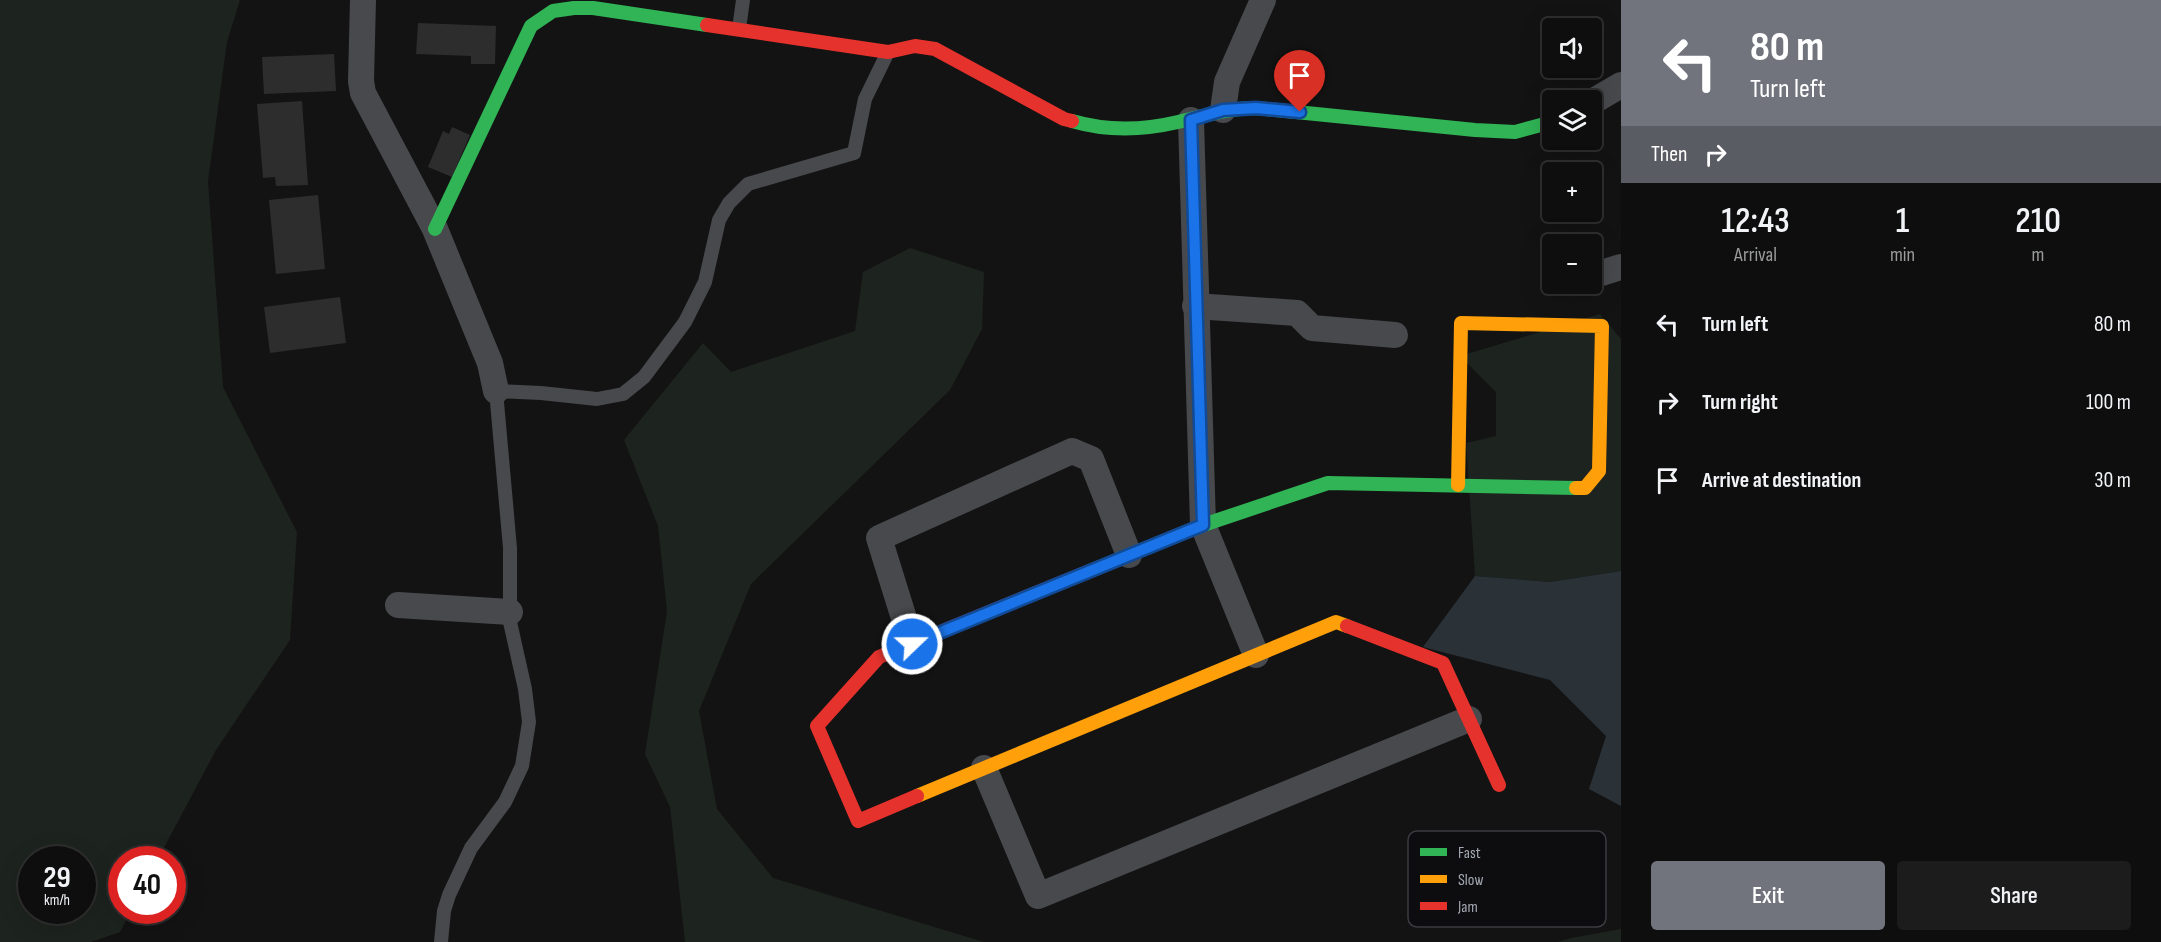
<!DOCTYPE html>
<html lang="en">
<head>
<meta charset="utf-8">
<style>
	:root { --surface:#0e0e0e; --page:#1c1c1c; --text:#f1f3f6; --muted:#9b9c9e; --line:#2e2e2e; --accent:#71747c }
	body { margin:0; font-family:"Sofia Sans Condensed",sans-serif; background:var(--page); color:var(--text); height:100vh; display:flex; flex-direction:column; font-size:22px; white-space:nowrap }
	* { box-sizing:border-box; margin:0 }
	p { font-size:20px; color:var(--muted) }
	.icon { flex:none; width:33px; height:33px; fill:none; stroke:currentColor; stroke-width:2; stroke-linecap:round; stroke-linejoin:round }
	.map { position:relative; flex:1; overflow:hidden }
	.panel { display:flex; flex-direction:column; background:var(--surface); width:540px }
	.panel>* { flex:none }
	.top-card { background:#71747c; color:#fff; overflow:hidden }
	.tools { position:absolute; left:1542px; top:18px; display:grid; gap:12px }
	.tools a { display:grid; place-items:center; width:60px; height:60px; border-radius:6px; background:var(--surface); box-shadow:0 6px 24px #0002,0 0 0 2px var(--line); font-size:30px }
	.speed { position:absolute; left:18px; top:846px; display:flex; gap:12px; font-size:30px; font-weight:700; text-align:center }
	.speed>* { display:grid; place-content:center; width:78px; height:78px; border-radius:50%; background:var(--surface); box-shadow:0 6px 24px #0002,0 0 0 2px var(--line); line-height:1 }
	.speed small { font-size:15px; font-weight:400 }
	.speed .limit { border:9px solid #d22; background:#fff; color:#111 }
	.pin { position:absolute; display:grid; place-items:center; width:51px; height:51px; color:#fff; margin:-62px -26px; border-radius:50% 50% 50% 0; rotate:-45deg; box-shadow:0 0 6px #0007 }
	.pin .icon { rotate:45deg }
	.me { position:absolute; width:66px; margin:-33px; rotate:68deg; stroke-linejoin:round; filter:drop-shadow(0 0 4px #0008) }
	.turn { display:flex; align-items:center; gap:21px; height:126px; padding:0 30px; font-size:27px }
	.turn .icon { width:78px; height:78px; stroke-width:2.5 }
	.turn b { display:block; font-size:42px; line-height:51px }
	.then { display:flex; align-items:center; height:57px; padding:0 30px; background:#0003; gap:12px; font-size:22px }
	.eta { display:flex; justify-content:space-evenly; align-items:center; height:102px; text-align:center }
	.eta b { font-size:36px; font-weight:600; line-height:42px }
	.action { display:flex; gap:12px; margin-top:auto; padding:12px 30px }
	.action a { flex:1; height:69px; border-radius:6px; background:var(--accent); color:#fff; font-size:24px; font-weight:600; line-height:69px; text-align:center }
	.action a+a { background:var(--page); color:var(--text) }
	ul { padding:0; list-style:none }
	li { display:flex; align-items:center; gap:18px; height:78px; padding:0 30px }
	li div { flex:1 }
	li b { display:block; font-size:22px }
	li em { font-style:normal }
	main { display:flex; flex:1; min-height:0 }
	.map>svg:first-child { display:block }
	.green { fill:#1d231e; fill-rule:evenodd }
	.water { fill:#2a3238 }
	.building { fill:#2d2d2e }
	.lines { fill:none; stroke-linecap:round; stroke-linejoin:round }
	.lane { stroke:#48494c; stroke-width:14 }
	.street { stroke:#48494c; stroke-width:26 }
	.fast { stroke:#30b455; stroke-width:14 }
	.slow { stroke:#ff9f0a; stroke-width:14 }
	.jam { stroke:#e5322d; stroke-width:14 }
	.route-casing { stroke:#114b97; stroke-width:15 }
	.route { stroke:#1a73e8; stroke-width:10 }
	.key { fill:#0d0d0f; stroke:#3a3c41; stroke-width:1.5 }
	.key-label { font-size:16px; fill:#a4a9b4 }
</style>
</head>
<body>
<main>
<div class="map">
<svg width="1621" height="942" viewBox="0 0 1621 942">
	<rect width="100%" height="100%" fill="#131313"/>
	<g class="green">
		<path d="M0,0h240l-13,42 -19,139 15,206 74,145 -7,108 -74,110 -58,109 -36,1v50l9,1 -11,21 -29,10h-91zM32,860h50v50h-50z"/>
		<polygon points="910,248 984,272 982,329 950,390 751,584 699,711 717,809 773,878 984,942 685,942 670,807 645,754 667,611 658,526 624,440 703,343 731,372 855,331 863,272"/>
		<polygon points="1600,314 1621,339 1621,571 1550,582 1475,576 1466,443 1496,436 1496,392 1460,356"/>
		<polygon points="1621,929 1621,942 1558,942 1571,938"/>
	</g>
	<polygon class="water" points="1621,571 1621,806 1589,789 1606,736 1550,680 1423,647 1475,576 1550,582"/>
	<g class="building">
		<polygon points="418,23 496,26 495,64 471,64 471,56 416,54"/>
		<polygon points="334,54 336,91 264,94 262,57"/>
		<polygon points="302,101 308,185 276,186 275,177 263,178 257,104"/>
		<polygon points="452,127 470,135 452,177 428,167 443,131 449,134"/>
		<polygon points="318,195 325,269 276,274 269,200"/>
		<polygon points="340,297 346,343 270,353 264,307"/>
	</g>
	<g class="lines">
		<g class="lane">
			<polyline points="739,29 743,0"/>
			<polyline points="441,942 444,911 449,895 471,848 505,802 522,766 529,722 525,689 510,622 510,548 496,391 541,393 597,399 623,394 644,377 685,322 705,282 719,220 729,203 748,184 854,153 865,99 888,52"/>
		</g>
		<g class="street">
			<polyline points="363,0 361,81 363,93 435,229 490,363 496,391"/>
			<polyline points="1592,102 1621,85"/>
			<polyline points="1223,110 1227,82 1263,0"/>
			<polyline points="1191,120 1203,525 1256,655"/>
			<polyline points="1595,275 1621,267"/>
			<polyline points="1195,306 1297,313 1312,328 1395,335"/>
			<polyline points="398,605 510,612"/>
			<polyline points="912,644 879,538 1072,451 1091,459 1129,555"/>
			<polyline points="984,768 1038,896 1469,719"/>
		</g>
		<g class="fast">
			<path d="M1072,121c34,10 72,9 106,1 27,-6 50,-14 78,-14l219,22 40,2 37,-10"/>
			<polyline points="435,229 531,26 553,11 574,8 593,8 707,25"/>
			<polyline points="1090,571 1203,525 1328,483 1576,488"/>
		</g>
		<g class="slow">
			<polyline points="1458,485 1461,323 1602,326 1599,471 1585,488 1576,488"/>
			<polyline points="917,796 1336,622 1347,626"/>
		</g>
		<g class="jam">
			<polyline points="707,25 888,52 915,46 935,49 1064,119 1072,121"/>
			<polyline points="1347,626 1443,663 1499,785"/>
			<polyline points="917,796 858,821 817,726 879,657 1090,571"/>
		</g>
	</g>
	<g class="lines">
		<g class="route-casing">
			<polyline id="route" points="912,644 1203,525 1191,120 1223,110 1256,108 1300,112"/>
		</g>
		<use href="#route" class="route"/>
	</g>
	<rect x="1408" y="831" width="198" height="96" rx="9" class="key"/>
	<rect x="1420" y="848" width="27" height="8" fill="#30b455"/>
	<rect x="1420" y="875" width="27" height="8" fill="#ff9f0a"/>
	<rect x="1420" y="902" width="27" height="8" fill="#e5322d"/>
	<g class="key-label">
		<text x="1458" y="858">Fast</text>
		<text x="1458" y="885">Slow</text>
		<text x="1458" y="912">Jam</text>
	</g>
</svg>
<div class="tools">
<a><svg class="icon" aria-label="sound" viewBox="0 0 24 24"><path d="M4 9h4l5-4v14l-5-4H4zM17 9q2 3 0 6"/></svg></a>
<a><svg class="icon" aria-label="layers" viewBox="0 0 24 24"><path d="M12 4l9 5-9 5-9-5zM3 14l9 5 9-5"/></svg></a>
<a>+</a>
<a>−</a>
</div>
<div class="speed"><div>29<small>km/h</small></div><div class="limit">40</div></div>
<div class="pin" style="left:1300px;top:112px;background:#d93025"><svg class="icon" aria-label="arrive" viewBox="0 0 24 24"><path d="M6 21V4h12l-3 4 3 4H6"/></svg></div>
<svg class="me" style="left:912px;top:644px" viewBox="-20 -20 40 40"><circle r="17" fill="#1a73e8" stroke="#fff" stroke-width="3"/><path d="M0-11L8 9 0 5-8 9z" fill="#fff"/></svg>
</div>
<section class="panel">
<div class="top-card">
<div class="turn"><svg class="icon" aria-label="left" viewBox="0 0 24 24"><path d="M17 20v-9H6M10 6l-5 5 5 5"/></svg><div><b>80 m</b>Turn left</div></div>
<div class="then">Then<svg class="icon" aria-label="right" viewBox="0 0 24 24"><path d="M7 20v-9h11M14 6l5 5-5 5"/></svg></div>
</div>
<div class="eta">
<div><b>12:43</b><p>Arrival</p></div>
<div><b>1</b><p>min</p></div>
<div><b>210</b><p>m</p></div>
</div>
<ul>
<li><svg class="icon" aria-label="left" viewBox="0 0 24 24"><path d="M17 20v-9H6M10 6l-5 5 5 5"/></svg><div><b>Turn left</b></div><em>80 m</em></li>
<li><svg class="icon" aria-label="right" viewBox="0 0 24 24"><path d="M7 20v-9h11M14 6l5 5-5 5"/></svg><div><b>Turn right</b></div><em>100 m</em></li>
<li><svg class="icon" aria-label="arrive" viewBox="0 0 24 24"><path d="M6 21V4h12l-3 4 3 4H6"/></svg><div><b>Arrive at destination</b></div><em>30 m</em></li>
</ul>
<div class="action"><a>Exit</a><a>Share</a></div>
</section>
</main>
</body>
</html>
